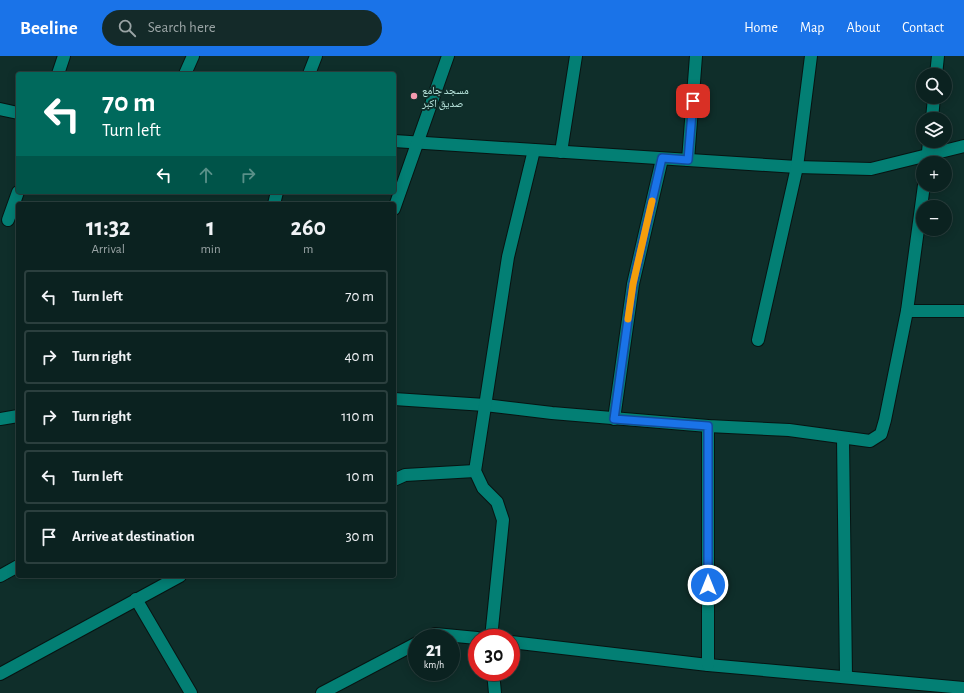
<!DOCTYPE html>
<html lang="en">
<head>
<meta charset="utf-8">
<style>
	:root { --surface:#0b2220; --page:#142a29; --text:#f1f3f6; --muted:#9aa4a5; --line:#2b3f3e; --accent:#1a73e8 }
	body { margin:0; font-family:"Alegreya Sans","Noto Naskh Arabic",sans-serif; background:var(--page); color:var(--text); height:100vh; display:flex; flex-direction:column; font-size:15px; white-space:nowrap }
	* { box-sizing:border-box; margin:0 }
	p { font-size:13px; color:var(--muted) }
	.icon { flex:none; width:22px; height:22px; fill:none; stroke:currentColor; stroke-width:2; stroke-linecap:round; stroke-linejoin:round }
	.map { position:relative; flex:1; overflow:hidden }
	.details { position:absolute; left:16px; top:146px; width:380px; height:376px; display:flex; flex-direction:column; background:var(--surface); border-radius:4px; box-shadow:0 2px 10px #0003,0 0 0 1px var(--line) }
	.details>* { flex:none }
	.banner { position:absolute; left:16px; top:16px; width:380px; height:122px; border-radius:4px; box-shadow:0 2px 10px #0003,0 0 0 1px var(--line); background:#00695c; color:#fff; overflow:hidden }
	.tools { position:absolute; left:916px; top:12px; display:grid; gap:8px }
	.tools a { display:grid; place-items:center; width:36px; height:36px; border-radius:50%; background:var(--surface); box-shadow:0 2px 10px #0003,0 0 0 1px var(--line); font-size:20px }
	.speed { position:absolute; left:408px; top:573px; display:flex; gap:8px; font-size:20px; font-weight:700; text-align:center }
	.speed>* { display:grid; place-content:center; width:52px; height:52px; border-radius:50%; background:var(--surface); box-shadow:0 2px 10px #0003,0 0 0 1px var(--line); line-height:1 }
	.speed small { font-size:10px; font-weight:400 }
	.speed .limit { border:6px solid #d22; background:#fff; color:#111 }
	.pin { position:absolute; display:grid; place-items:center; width:34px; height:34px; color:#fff; margin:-17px; border-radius:8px; box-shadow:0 2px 6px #0006 }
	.me { position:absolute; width:44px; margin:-22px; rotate:0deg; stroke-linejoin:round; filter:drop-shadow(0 0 3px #0008) }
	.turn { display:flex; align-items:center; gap:14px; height:84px; padding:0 20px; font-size:18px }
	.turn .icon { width:52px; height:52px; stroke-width:2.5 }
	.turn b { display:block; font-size:28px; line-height:34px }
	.lanes { display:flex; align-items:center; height:38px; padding:0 20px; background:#0003; justify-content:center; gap:20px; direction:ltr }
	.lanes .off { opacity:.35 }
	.eta { display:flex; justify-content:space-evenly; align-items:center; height:68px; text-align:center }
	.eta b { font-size:24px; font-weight:700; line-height:28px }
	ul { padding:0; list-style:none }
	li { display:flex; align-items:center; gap:12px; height:54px; margin:0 8px 6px; padding:0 12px; border:2px solid var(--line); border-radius:4px }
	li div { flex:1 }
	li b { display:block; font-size:15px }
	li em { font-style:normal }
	header { display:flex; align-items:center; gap:24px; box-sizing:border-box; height:56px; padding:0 20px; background:var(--accent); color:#fff }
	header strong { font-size:19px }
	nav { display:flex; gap:22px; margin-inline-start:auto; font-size:14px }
	.search { width:280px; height:36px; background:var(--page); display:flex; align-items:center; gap:10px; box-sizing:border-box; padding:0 14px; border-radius:22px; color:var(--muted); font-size:15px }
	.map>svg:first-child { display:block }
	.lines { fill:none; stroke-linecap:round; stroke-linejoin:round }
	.minor-casing { stroke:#071412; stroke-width:14 }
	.minor { stroke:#037f74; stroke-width:12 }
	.route-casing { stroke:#114b97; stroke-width:10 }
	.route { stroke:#1a73e8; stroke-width:7 }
	.slow { stroke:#f59e0b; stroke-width:7 }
	.poi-dot { fill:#f29aaf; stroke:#0f2e2a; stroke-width:1.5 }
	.labels { text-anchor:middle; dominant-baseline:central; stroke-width:4; stroke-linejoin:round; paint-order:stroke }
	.poi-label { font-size:11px; fill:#beebe3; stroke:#0f2e2a; text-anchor:start }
</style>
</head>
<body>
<header>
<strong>Beeline</strong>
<div class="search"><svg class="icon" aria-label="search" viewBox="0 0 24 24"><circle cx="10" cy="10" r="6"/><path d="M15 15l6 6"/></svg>Search here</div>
<nav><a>Home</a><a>Map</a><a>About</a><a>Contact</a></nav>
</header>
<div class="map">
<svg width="964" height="637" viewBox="0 0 964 637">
	<rect width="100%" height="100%" fill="#0f2e2a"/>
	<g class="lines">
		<g class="minor-casing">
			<g id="minor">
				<polyline points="58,18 64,0"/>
				<polyline points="185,18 193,0"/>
				<polyline points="309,18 316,0"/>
				<polyline points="936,19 938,0"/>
				<polyline points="0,53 18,57"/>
				<polyline points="932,63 934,41"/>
				<polyline points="394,85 797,111 871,113 964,90"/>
				<polyline points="561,96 576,0"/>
				<polyline points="688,104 696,0"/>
				<polyline points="927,107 929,85"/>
				<polyline points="274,148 277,136"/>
				<polyline points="394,153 448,0"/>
				<polyline points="8,164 18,136"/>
				<polyline points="907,255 964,255"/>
				<polyline points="758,284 797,111 811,0"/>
				<polyline points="394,343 485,349 552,357 708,370 789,374 870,385 881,378 885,364 907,255 924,129"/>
				<polyline points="0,363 18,360"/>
				<polyline points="614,363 633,228 662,103"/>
				<polyline points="843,382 846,621"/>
				<polyline points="394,424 405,419 475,415"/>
				<polyline points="0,520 18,510"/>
				<polyline points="136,543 191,637"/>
				<polyline points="427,582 435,578 477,582"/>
				<polyline points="491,582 503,464 497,446 483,432 475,415 508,201 534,94"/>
				<polyline points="511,586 708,609 964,632"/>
				<polyline points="708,609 708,370"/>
				<polyline points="493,616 495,637"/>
				<polyline points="0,618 180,520"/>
				<polyline points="322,637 417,587"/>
			</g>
		</g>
		<use href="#minor" class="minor"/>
	</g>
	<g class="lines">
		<g class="route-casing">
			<polyline id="route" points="693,45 688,104 662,102 633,228 614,363 708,370 708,529"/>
		</g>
		<use href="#route" class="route"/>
		<polyline class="slow" points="628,263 633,228 652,145"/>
	</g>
	<circle class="poi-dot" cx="414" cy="40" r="4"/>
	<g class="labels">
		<g class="poi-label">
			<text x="422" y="34">مسجد جامع<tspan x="422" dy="13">صدیق اکبر</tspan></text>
		</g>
	</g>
</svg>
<div class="tools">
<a><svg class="icon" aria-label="search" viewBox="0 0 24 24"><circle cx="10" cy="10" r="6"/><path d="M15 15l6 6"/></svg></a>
<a><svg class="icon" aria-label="layers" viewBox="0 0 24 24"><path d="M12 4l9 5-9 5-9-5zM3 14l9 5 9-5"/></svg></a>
<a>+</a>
<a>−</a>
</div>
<div class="speed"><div>21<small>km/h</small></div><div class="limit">30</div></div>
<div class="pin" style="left:693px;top:45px;background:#d93025"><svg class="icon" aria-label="arrive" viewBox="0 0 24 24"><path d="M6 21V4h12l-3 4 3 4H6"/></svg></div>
<svg class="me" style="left:708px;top:529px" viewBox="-20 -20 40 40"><circle r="17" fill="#1a73e8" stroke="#fff" stroke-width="3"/><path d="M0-11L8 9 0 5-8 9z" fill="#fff"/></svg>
<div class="banner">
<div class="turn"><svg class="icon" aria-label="left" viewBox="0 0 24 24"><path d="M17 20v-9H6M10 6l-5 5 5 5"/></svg><div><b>70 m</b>Turn left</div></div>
<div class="lanes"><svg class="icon" aria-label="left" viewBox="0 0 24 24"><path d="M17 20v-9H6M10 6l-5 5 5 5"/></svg><svg class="icon off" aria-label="ahead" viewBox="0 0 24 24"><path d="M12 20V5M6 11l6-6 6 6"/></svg><svg class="icon off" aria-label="right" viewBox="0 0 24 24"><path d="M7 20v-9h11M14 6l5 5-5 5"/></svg></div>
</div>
<section class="details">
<div class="eta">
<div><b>11:32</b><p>Arrival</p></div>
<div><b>1</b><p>min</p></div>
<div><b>260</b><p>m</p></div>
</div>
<ul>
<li><svg class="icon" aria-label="left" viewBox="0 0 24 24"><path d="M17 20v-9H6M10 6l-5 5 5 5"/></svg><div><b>Turn left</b></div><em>70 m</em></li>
<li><svg class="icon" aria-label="right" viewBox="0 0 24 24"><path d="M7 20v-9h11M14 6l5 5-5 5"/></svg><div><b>Turn right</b></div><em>40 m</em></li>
<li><svg class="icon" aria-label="right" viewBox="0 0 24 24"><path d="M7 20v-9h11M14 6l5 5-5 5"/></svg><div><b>Turn right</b></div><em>110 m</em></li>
<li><svg class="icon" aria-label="left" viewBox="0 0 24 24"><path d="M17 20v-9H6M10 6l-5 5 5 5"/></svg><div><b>Turn left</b></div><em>10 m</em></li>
<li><svg class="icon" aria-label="arrive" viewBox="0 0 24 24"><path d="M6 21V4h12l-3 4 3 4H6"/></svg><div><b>Arrive at destination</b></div><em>30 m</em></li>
</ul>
</section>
</div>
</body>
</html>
